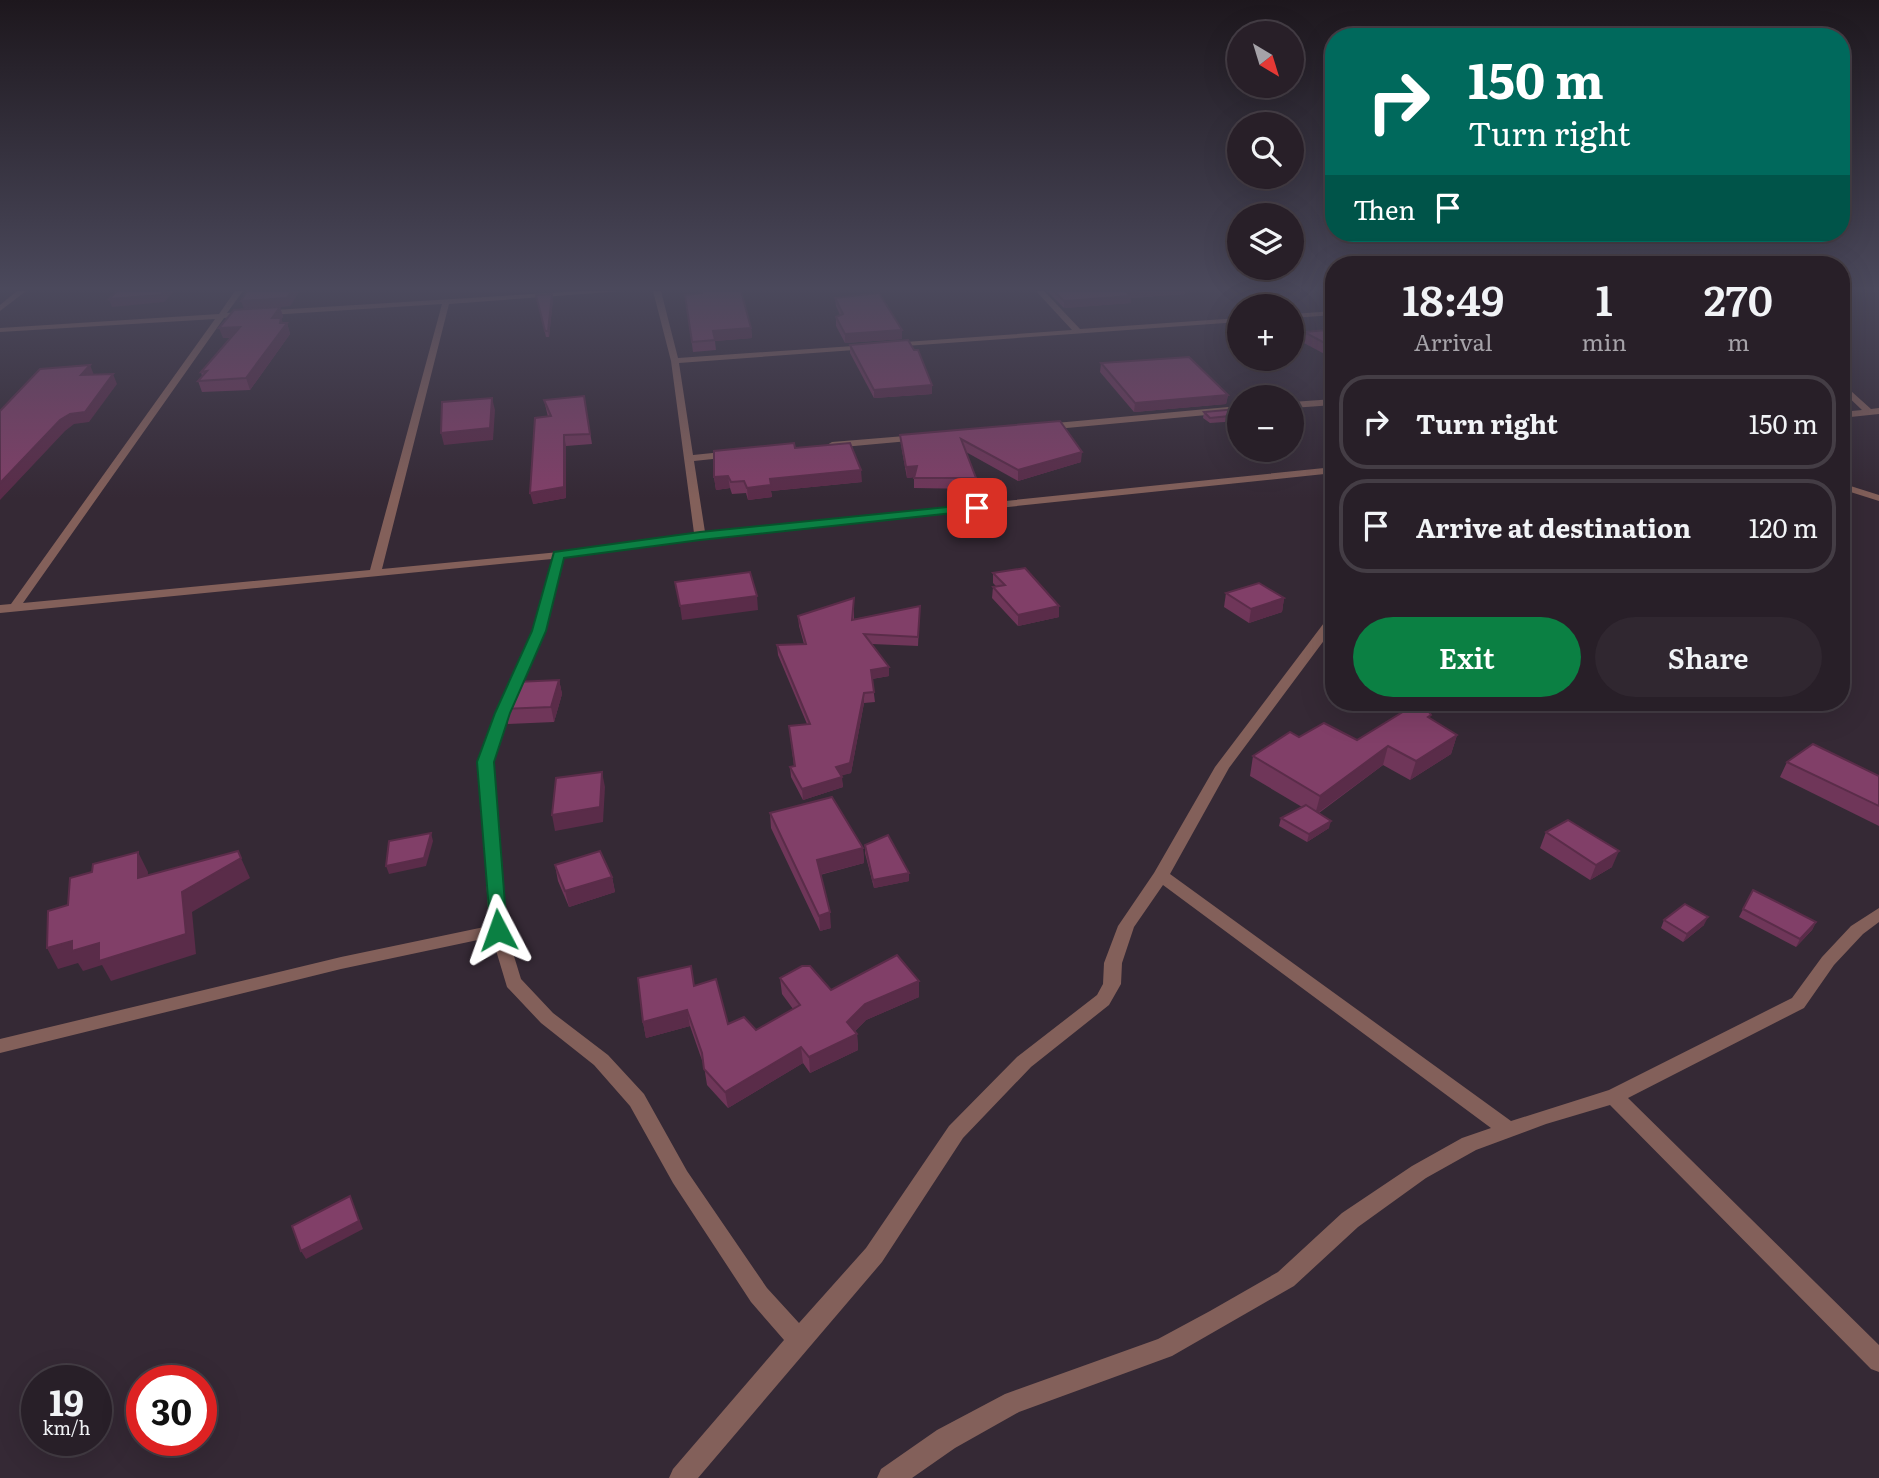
<!DOCTYPE html>
<html lang="en">
<head>
<meta charset="utf-8">
<style>
	:root { --surface:#281f28; --page:#302730; --text:#f1f3f6; --muted:#a5a2a8; --line:#443d45; --accent:#0b8043 }
	body { margin:0; font-family:Literata,serif; background:var(--page); color:var(--text); height:100vh; display:flex; flex-direction:column; font-size:26px; white-space:nowrap }
	* { box-sizing:border-box; margin:0 }
	p { font-size:23px; color:var(--muted) }
	.icon { flex:none; width:38px; height:38px; fill:none; stroke:currentColor; stroke-width:2; stroke-linecap:round; stroke-linejoin:round }
	.map { position:relative; flex:1; overflow:hidden }
	.sheet { position:absolute; left:1325px; top:256px; width:525px; height:455px; display:flex; flex-direction:column; background:var(--surface); border-radius:28px; box-shadow:0 7px 28px #0002,0 0 0 2px var(--line) }
	.sheet>* { flex:none }
	.guide { position:absolute; left:1325px; top:28px; width:525px; height:214px; border-radius:28px; box-shadow:0 7px 28px #0002,0 0 0 2px var(--line); background:#00695c; color:#fff; overflow:hidden }
	.needle { width:46px; rotate:142deg }
	.tools { position:absolute; left:1227px; top:21px; display:grid; gap:14px }
	.tools a { display:grid; place-items:center; width:77px; height:77px; border-radius:50%; background:var(--surface); box-shadow:0 7px 28px #0002,0 0 0 2px var(--line); font-size:35px }
	.speed { position:absolute; left:21px; top:1365px; display:flex; gap:14px; font-size:35px; font-weight:700; text-align:center }
	.speed>* { display:grid; place-content:center; width:91px; height:91px; border-radius:50%; background:var(--surface); box-shadow:0 7px 28px #0002,0 0 0 2px var(--line); line-height:1 }
	.speed small { font-size:18px; font-weight:400 }
	.speed .limit { border:10px solid #d22; background:#fff; color:#111 }
	.pin { position:absolute; display:grid; place-items:center; width:60px; height:60px; color:#fff; margin:-30px; border-radius:14px; box-shadow:0 4px 10px #0006 }
	.me { position:absolute; width:77px; margin:-38px; rotate:356deg; stroke-linejoin:round; filter:drop-shadow(0 0 5px #0008) }
	.turn { display:flex; align-items:center; gap:24px; height:147px; padding:0 28px; font-size:32px }
	.turn .icon { width:91px; height:91px; stroke-width:2.5 }
	.turn b { display:block; font-size:49px; line-height:60px }
	.then { display:flex; align-items:center; height:66px; padding:0 28px; background:#0003; gap:14px; font-size:26px }
	.eta { display:flex; justify-content:space-evenly; align-items:center; height:119px; text-align:center }
	.eta b { font-size:42px; font-weight:600; line-height:49px }
	.cta { display:flex; gap:14px; margin-top:auto; padding:14px 28px }
	.cta a { flex:1; height:80px; border-radius:42px; background:var(--accent); color:#fff; font-size:28px; font-weight:600; line-height:80px; text-align:center }
	.cta a+a { background:var(--page); color:var(--text) }
	ul { padding:0; list-style:none }
	li { display:flex; align-items:center; gap:21px; height:94px; margin:0 14px 10px; padding:0 14px; border:4px solid var(--line); border-radius:28px }
	li div { flex:1 }
	li b { display:block; font-size:26px }
	li em { font-style:normal }
	.map>svg:first-child { display:block }
	.lines { fill:none; stroke-linecap:round; stroke-linejoin:round }
	.minor { fill:#83605a; fill-rule:evenodd }
	.wall { fill:#6f3659 }
	.shaded-wall { fill:#5a2c49 }
	.building { fill:#813f68; stroke:#5a2c49; stroke-width:2 }
	.route { fill:#0b8043; stroke:#07532c; stroke-width:2 }
</style>
</head>
<body>
<div class="map">
<svg width="1879" height="1478" viewBox="0 0 1879 1478">
	<rect width="100%" height="100%" fill="#352935"/>
	<g class="lines">
		<g class="minor">
			<polygon points="17,291 26,291 0,311 0,305"/>
			<path d="M235,291h8l-16,22 355,-22h41l-174,13 -67,265 177,-17 135,-19 -23,-172 -18,-70h8l17,67 190,-13 4,2 -4,2 -189,14 14,92 39,-4 5,3 -5,3 -38,4 11,71 629,-65v6l-634,66 -136,19 -19,73 -36,82 -16,49 13,168 15,49 32,34 55,42 36,39 43,77 80,117 32,35 67,-75 83,-122 68,-69 80,-62 6,-11 1,-21 14,-37 36,-53 61,-106 115,-152 4,-1v13l-105,141 -59,106 341,247 98,-31 183,-92 30,-41 29,-31 28,-18v14l-16,12 -29,31 -30,43 -176,90 251,247v27l-8,-3 -261,-264 -64,19 -70,26 -50,28 -68,49 -64,59 -122,70 -153,56 -64,36 -43,30h-35l4,-9 56,-39 68,-36 153,-55 52,-28 68,-39 64,-59 70,-47 50,-28 29,-10 -328,-243 -29,42 -12,36 -1,21 -12,21 -78,62 -68,71 -81,124 -184,216h-29l4,-9 111,-129 -33,-38 -78,-119 -43,-77 -36,-41 -53,-42 -34,-36 -15,-50 -151,32 -341,84v-14l341,-82 148,-31 -10,-164 16,-49 38,-82 19,-72 -552,54v-8l11,-1 204,-285 -215,13v-4l219,-14zM442,304l-72,266 -347,33 201,-285z"/>
			<polygon points="1036,291 1044,291 1080,329 1239,318 1239,322 891,347 887,345 891,343 1072,330"/>
			<polygon points="1334,311 1334,315 1292,318 1292,314"/>
			<polygon points="1841,382 1871,409 1879,408 1879,414 1841,418 1841,412 1862,410 1841,390"/>
			<polygon points="1334,399 1334,405 1292,408 1292,402"/>
			<polygon points="1239,406 1239,412 1045,430 1040,427 1045,424"/>
			<polygon points="917,435 922,438 920,440 832,448 827,445 832,442"/>
			<polygon points="1841,483 1879,495 1879,501 1841,489"/>
		</g>
	</g>
	<g class="wall">
		<polygon points="1047,291 1185,291 1185,294 1131,298 1131,303 1064,308"/>
		<polygon points="552,294 553,299 549,337 546,337 536,295"/>
		<polygon points="685,295 751,328 752,338 715,341 716,350 693,352"/>
		<polygon points="835,298 902,339 845,343 836,326 836,317 840,315 836,306"/>
		<polygon points="290,306 280,307 283,317 281,319 283,323 287,323 290,334 250,390 202,392 198,381 202,376 201,372 230,338 223,338 244,309"/>
		<polygon points="1325,328 1334,328 1334,359 1302,342 1304,332 1325,331"/>
		<polygon points="850,345 932,394 874,398 850,353"/>
		<polygon points="1101,363 1228,395 1226,404 1134,412 1100,372"/>
		<polygon points="584,396 592,444 566,446 566,498 533,504 548,417 544,400"/>
		<polygon points="1239,411 1239,421 1210,423 1203,418 1204,412"/>
		<polygon points="1060,421 1081,462 1018,481 966,452 976,478 975,489 914,488 914,477 907,478 901,445 900,435"/>
		<polygon points="795,448 862,482 771,491 772,497 748,500 746,493 732,494 730,488 716,490 714,477"/>
		<polygon points="993,573 1059,617 1018,626 992,598 993,587 996,586 993,583"/>
		<polygon points="1226,593 1284,598 1282,612 1249,623 1224,607"/>
		<polygon points="920,606 918,646 872,644 889,667 889,676 872,679 875,702 864,703 851,773 841,775 843,787 803,800 791,777 790,767 794,766 789,726 807,724 778,655 777,645 804,644 799,626 798,616 854,607 854,619"/>
		<polygon points="559,680 562,694 554,722 508,724 505,709"/>
		<polygon points="1430,719 1457,735 1451,754 1410,780 1383,765 1319,813 1329,828 1307,842 1279,826 1281,818 1302,807 1250,776 1253,756 1299,737 1357,740"/>
		<polygon points="1787,762 1879,776 1879,826 1780,777"/>
		<polygon points="770,813 863,848 864,863 820,875 831,928 820,931 771,828"/>
		<polygon points="1546,832 1612,867 1590,880 1540,848"/>
		<polygon points="865,845 909,873 909,881 874,888 865,853"/>
		<polygon points="555,865 612,877 615,892 569,907 558,881"/>
		<polygon points="1753,890 1816,922 1812,930 1796,947 1739,917"/>
		<polygon points="1664,920 1704,925 1683,942 1661,928"/>
		<polygon points="780,978 831,990 919,981 919,997 866,1020 855,1031 857,1034 858,1050 810,1073 803,1063 728,1108 707,1085 704,1066 690,1026 646,1038 643,1022 694,986 728,1024 756,1030 793,1009 782,994"/>
	</g>
	<g class="shaded-wall">
		<polygon points="164,291 174,291 164,302 112,307 109,299"/>
		<polygon points="292,291 300,291 290,306 280,307 283,317 281,319 284,328 287,323 290,334 250,390 246,378 244,309 241,301"/>
		<polygon points="1137,291 1185,291 1185,294 1131,298 1131,303 1064,308 1064,301"/>
		<polygon points="552,294 553,299 549,337 548,331"/>
		<polygon points="240,327 244,337 223,338 219,328"/>
		<polygon points="751,328 752,338 714,341 713,331"/>
		<polygon points="902,330 902,339 845,343 845,334"/>
		<polygon points="90,365 94,375 81,375"/>
		<polygon points="113,374 117,384 89,422 74,424 65,431 0,500 0,483 60,420 70,414"/>
		<polygon points="932,385 932,394 874,398 874,390"/>
		<polygon points="1228,395 1226,404 1134,412 1135,403"/>
		<polygon points="492,398 495,410 493,440 444,445 441,433"/>
		<polygon points="564,435 566,446 566,498 533,504 530,493"/>
		<polygon points="1082,452 1081,462 1018,481 1018,470"/>
		<polygon points="917,466 917,477 907,478 906,467"/>
		<polygon points="861,470 862,482 771,491 772,497 748,500 747,488 770,479"/>
		<polygon points="728,476 730,488 716,490 714,477"/>
		<polygon points="757,596 758,610 682,620 680,606"/>
		<polygon points="1284,598 1282,612 1249,623 1251,609"/>
		<polygon points="1059,606 1059,617 1018,626 1018,615"/>
		<polygon points="889,667 889,676 871,679 871,670"/>
		<polygon points="559,680 562,694 554,722 551,707"/>
		<polygon points="864,693 864,703 851,773 837,777 836,767"/>
		<polygon points="1457,735 1451,754 1410,780 1416,761"/>
		<polygon points="1388,746 1383,765 1315,815 1320,796"/>
		<polygon points="602,772 605,787 603,822 555,831 552,815"/>
		<polygon points="842,777 843,787 803,800 802,789"/>
		<polygon points="1331,821 1329,828 1307,842 1309,834"/>
		<polygon points="431,833 433,841 426,866 389,874 386,866"/>
		<polygon points="863,848 864,863 818,875 817,860"/>
		<polygon points="1619,851 1612,867 1590,880 1596,865"/>
		<polygon points="138,852 148,872 147,898 138,878"/>
		<polygon points="241,858 250,878 192,912 196,954 111,981 102,965 83,971 78,963 58,969 47,948 72,941 182,892"/>
		<polygon points="909,873 909,881 874,888 873,880"/>
		<polygon points="612,877 615,892 569,907 565,891"/>
		<polygon points="830,912 831,928 820,931 819,916"/>
		<polygon points="1708,917 1704,925 1683,942 1687,934"/>
		<polygon points="1816,922 1812,930 1796,947 1800,939"/>
		<polygon points="919,981 919,997 866,1020 848,1038 847,1022 865,1004"/>
		<polygon points="687,1010 690,1026 646,1038 643,1022"/>
		<polygon points="857,1034 858,1050 810,1073 809,1057"/>
		<polygon points="801,1047 803,1063 728,1108 725,1092"/>
		<polygon points="350,1196 363,1229 306,1259 301,1251"/>
	</g>
	<g class="building">
		<polygon points="117,291 164,291 161,295 109,299"/>
		<polygon points="247,291 292,291 287,298 241,301"/>
		<polygon points="702,291 741,291 751,328 713,331 715,340 692,342 685,295 702,293"/>
		<polygon points="1054,291 1137,291 1126,292 1131,296 1064,301"/>
		<polygon points="879,293 902,330 845,334 836,317 843,314 835,298"/>
		<polygon points="552,294 548,331 545,331 536,295"/>
		<polygon points="280,307 272,318 281,318 280,323 287,323 246,378 198,381 207,371 201,372 240,327 219,328 234,310"/>
		<polygon points="1325,328 1334,328 1334,348 1304,332 1328,330"/>
		<polygon points="908,340 914,350 918,350 932,385 874,390 850,345"/>
		<polygon points="1189,357 1228,395 1135,403 1101,363"/>
		<polygon points="90,365 81,375 113,374 85,412 70,414 60,420 0,483 0,411 40,369"/>
		<polygon points="584,396 590,434 564,435 564,487 530,493 535,418 551,416 544,400"/>
		<polygon points="492,398 490,428 441,433 442,402"/>
		<polygon points="1237,409 1239,411 1239,415 1210,418 1204,412"/>
		<polygon points="1060,421 1082,452 1018,470 961,439 976,478 914,478 917,466 906,467 900,435"/>
		<polygon points="794,443 795,448 850,443 861,470 770,479 771,485 747,488 744,481 731,482 728,476 714,477 714,451"/>
		<polygon points="1025,568 1059,606 1018,615 993,587 1005,585 993,573"/>
		<polygon points="750,572 757,596 680,606 675,582"/>
		<polygon points="1259,583 1284,598 1251,609 1226,593"/>
		<polygon points="854,598 852,620 920,606 918,637 864,634 889,667 871,670 874,692 864,693 850,763 836,767 842,777 802,789 790,767 795,766 789,726 810,724 777,645 806,644 798,616"/>
		<polygon points="559,680 551,707 505,709 516,682"/>
		<polygon points="1419,702 1422,702 1431,715 1428,717 1457,735 1416,761 1388,746 1320,796 1253,756 1290,732 1299,737 1324,723 1357,740"/>
		<polygon points="1813,744 1879,776 1879,806 1787,762"/>
		<polygon points="602,772 600,807 552,815 556,778"/>
		<polygon points="832,797 863,848 817,860 830,912 819,916 770,813"/>
		<polygon points="1306,805 1331,821 1309,834 1281,818"/>
		<polygon points="1568,820 1619,851 1596,865 1546,832"/>
		<polygon points="431,833 424,858 386,866 389,841"/>
		<polygon points="888,835 909,873 873,880 865,845"/>
		<polygon points="238,851 241,858 182,892 186,934 99,961 99,943 72,951 72,941 47,948 48,911 68,905 70,878 92,872 93,864 138,852 138,878"/>
		<polygon points="600,851 612,877 565,891 555,865"/>
		<polygon points="1753,890 1816,922 1800,939 1743,909"/>
		<polygon points="1685,904 1708,917 1687,934 1664,920"/>
		<polygon points="897,955 919,981 865,1004 847,1022 857,1034 809,1057 801,1047 725,1092 704,1069 702,1053 687,1010 643,1022 638,978 691,966 694,986 716,979 728,1024 744,1017 756,1030 800,1005 780,978 802,966 810,966 831,990"/>
		<polygon points="350,1196 359,1221 301,1251 292,1226"/>
	</g>
	<linearGradient id="sky" x2="0" y2="1"><stop stop-color="#1d171d"/><stop offset="0.58" stop-color="#4b495c"/><stop offset="1" stop-color="#4b495c" stop-opacity="0"/></linearGradient>
	<rect width="1879" height="498" fill="url(#sky)"/>
	<polygon class="route" points="977,504 981,505 981,510 700,540 564,558 546,631 510,713 494,762 507,930 498,937 491,935 477,762 495,713 532,631 554,552 700,532"/>
</svg>
<div class="tools">
<a><svg class="needle" viewBox="-14 -14 28 28"><path d="M0-13l5 13h-10z" fill="#e53935"/><path d="M0 13l5-13h-10z" fill="#a5a2a8"/></svg></a>
<a><svg class="icon" aria-label="search" viewBox="0 0 24 24"><circle cx="10" cy="10" r="6"/><path d="M15 15l6 6"/></svg></a>
<a><svg class="icon" aria-label="layers" viewBox="0 0 24 24"><path d="M12 4l9 5-9 5-9-5zM3 14l9 5 9-5"/></svg></a>
<a>+</a>
<a>−</a>
</div>
<div class="speed"><div>19<small>km/h</small></div><div class="limit">30</div></div>
<div class="pin" style="left:977px;top:508px;background:#d93025"><svg class="icon" aria-label="arrive" viewBox="0 0 24 24"><path d="M6 21V4h12l-3 4 3 4H6"/></svg></div>
<svg class="me" style="left:498px;top:930px" viewBox="-20 -20 40 40"><path d="M0-17L14 15 0 8-14 15z" fill="#0b8043" stroke="#fff" stroke-width="4"/></svg>
<div class="guide">
<div class="turn"><svg class="icon" aria-label="right" viewBox="0 0 24 24"><path d="M7 20v-9h11M14 6l5 5-5 5"/></svg><div><b>150 m</b>Turn right</div></div>
<div class="then">Then<svg class="icon" aria-label="arrive" viewBox="0 0 24 24"><path d="M6 21V4h12l-3 4 3 4H6"/></svg></div>
</div>
<section class="sheet">
<div class="eta">
<div><b>18:49</b><p>Arrival</p></div>
<div><b>1</b><p>min</p></div>
<div><b>270</b><p>m</p></div>
</div>
<ul>
<li><svg class="icon" aria-label="right" viewBox="0 0 24 24"><path d="M7 20v-9h11M14 6l5 5-5 5"/></svg><div><b>Turn right</b></div><em>150 m</em></li>
<li><svg class="icon" aria-label="arrive" viewBox="0 0 24 24"><path d="M6 21V4h12l-3 4 3 4H6"/></svg><div><b>Arrive at destination</b></div><em>120 m</em></li>
</ul>
<div class="cta"><a>Exit</a><a>Share</a></div>
</section>
</div>
</body>
</html>
